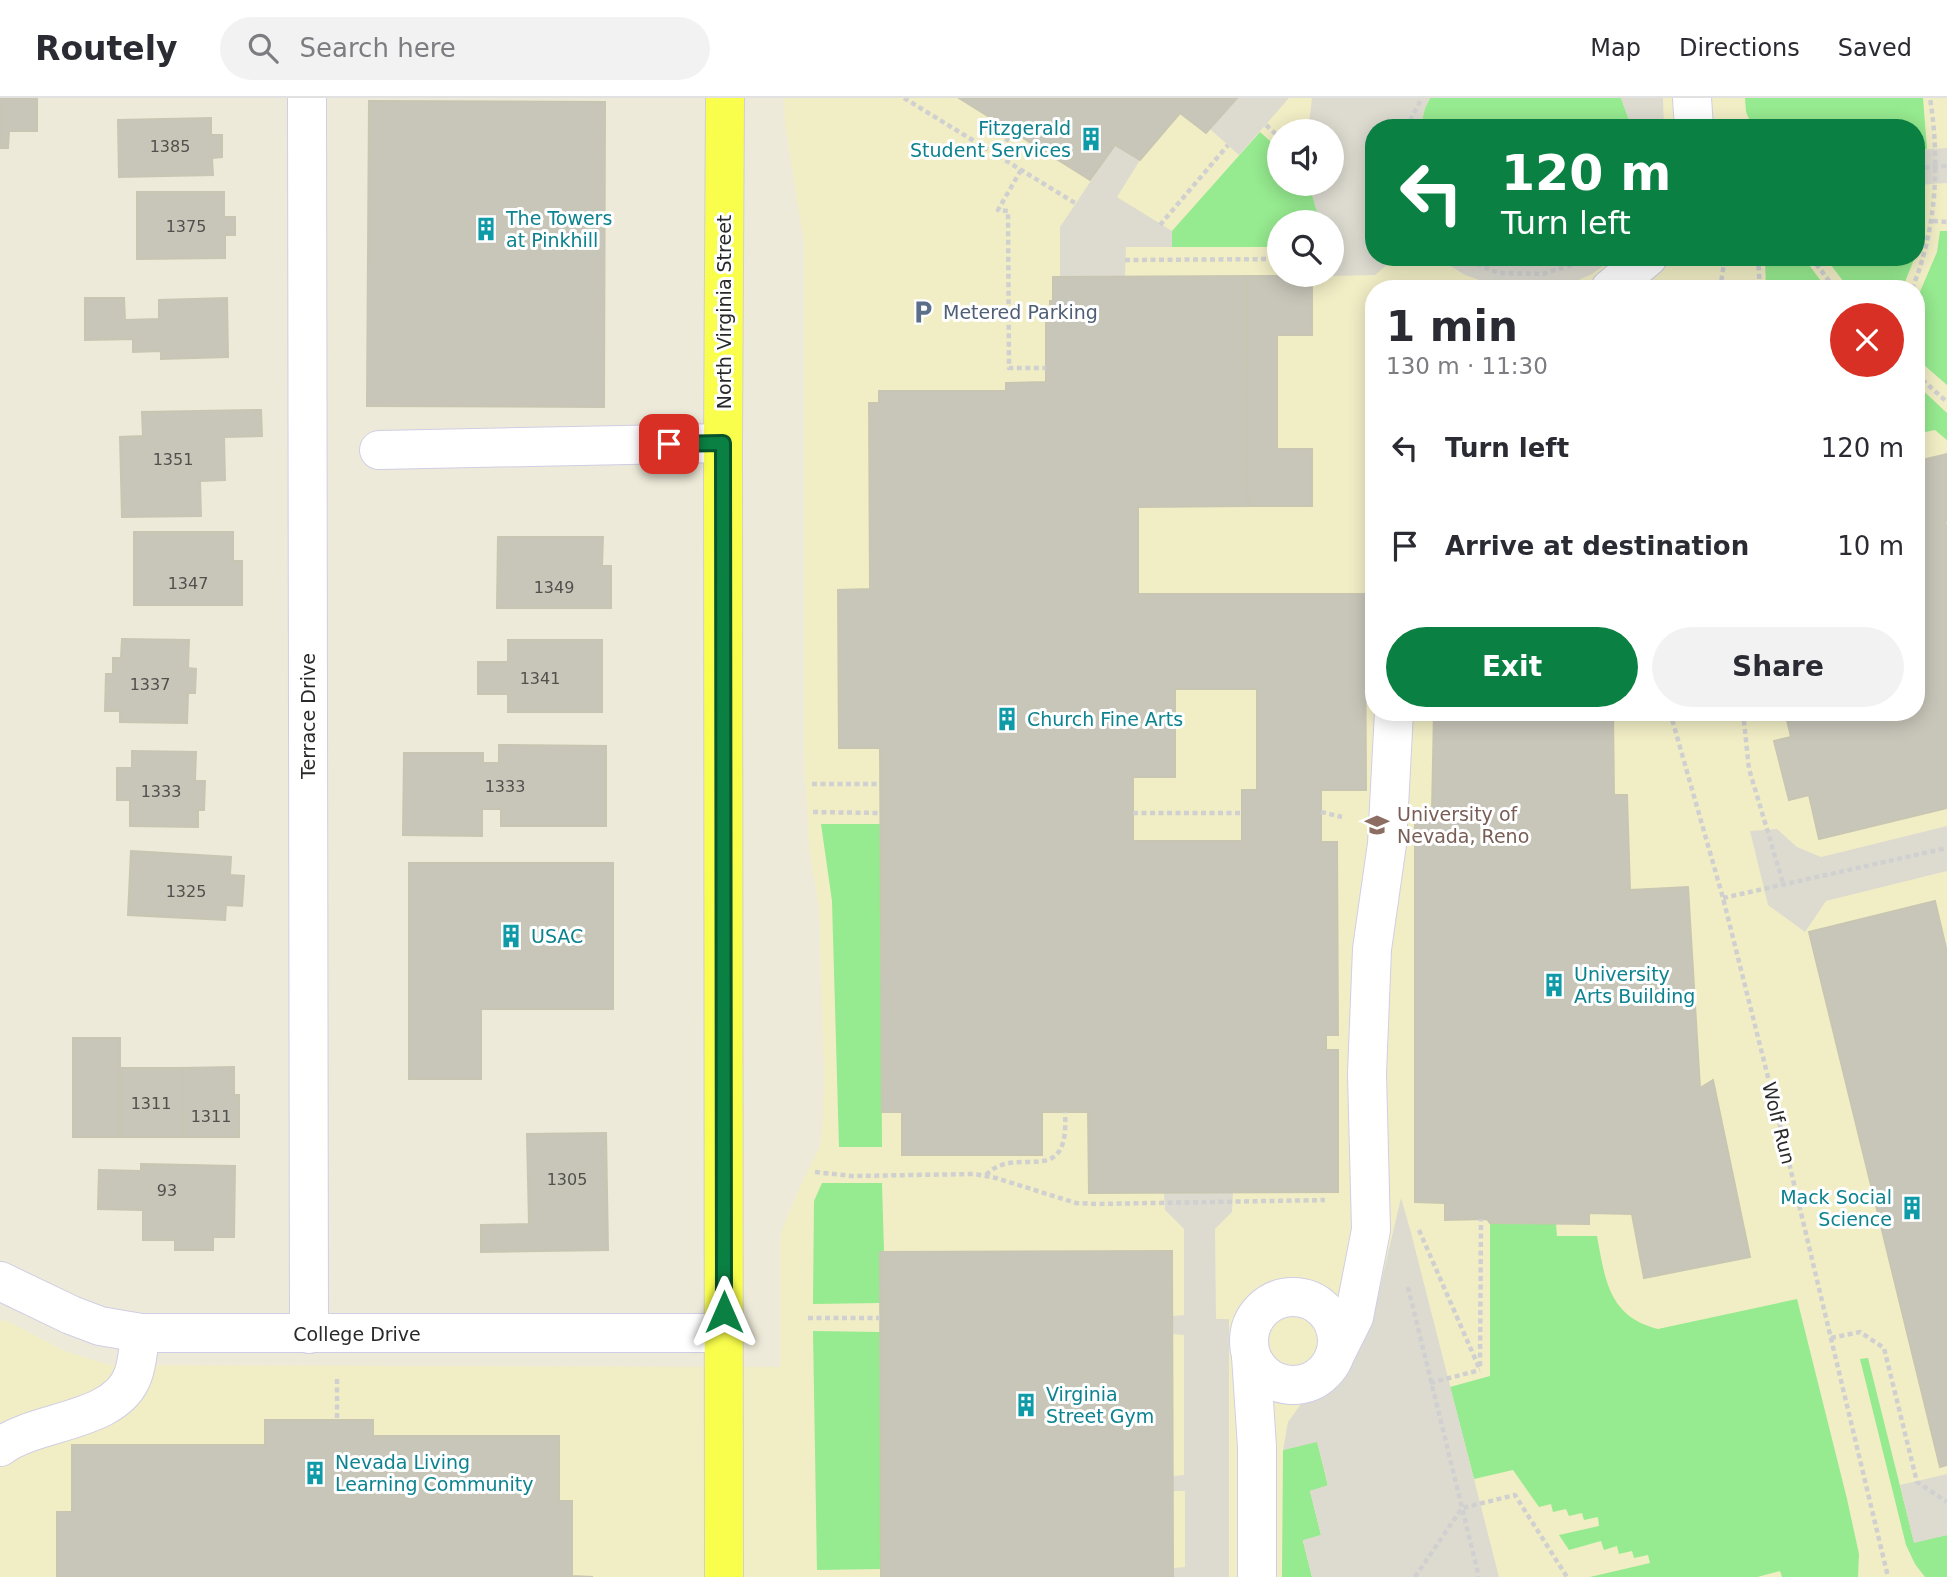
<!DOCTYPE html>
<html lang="en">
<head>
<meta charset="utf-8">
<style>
	:root { --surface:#fff; --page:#f2f2f3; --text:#2b2b33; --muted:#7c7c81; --line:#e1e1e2; --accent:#0b8043 }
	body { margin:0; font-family:"DejaVu Sans",sans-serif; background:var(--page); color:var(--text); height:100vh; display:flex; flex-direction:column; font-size:26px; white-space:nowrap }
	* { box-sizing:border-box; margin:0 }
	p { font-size:23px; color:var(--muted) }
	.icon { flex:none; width:38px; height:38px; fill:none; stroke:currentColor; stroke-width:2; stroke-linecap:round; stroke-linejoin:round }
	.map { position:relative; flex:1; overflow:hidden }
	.sheet { position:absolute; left:1365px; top:182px; width:560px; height:441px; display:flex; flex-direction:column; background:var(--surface); border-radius:28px; box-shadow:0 4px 18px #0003 }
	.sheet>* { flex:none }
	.guide { position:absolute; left:1365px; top:21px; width:560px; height:147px; border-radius:28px; box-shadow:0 4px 18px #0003; background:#0b8043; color:#fff; overflow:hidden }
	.controls { position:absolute; left:1267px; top:21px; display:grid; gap:14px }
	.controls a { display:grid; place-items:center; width:77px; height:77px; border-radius:50%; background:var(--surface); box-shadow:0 4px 18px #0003; font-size:35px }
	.pin { position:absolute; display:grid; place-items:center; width:60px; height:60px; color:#fff; margin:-30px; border-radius:14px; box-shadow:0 4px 10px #0006 }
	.me { position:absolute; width:77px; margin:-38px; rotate:0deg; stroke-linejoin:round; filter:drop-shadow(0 0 5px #0008) }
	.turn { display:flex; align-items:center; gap:24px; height:147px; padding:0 21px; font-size:32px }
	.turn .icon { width:91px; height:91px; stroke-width:2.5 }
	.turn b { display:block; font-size:49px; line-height:60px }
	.round { display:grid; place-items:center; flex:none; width:74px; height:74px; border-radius:37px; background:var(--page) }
	.headline { display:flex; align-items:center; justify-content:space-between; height:119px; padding:0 21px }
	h1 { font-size:42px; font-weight:700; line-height:52px }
	.primary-button { display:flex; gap:14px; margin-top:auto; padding:14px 21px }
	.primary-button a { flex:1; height:80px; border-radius:42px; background:var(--accent); color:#fff; font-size:28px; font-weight:700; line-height:80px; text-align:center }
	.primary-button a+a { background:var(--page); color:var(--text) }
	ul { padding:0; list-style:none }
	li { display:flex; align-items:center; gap:21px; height:98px; padding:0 21px }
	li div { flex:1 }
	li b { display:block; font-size:26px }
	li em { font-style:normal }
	header { display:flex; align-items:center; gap:42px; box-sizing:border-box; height:98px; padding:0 35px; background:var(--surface); border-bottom:2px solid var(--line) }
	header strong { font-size:33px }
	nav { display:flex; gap:38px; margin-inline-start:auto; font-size:24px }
	.search { width:490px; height:63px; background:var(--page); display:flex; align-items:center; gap:18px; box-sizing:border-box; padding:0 24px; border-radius:38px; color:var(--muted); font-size:26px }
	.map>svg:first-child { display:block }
	.education { fill:#f1eec6; fill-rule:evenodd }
	.green { fill:#96ea8f }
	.plaza { fill:#dddbd0 }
	.building { fill:#c8c6b9; stroke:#c8c6b3; stroke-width:2; fill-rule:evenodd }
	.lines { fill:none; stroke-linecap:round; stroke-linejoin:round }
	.minor-casing { stroke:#d0cee4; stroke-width:40 }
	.major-casing { stroke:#d0d0d0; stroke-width:40 }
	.path { stroke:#d0d0d0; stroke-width:4.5; stroke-dasharray:5 3.5; stroke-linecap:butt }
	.minor { stroke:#fff; stroke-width:38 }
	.major { stroke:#f9fe4c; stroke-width:38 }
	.route-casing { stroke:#07532c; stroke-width:18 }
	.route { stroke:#0b8043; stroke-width:12 }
	.labels { text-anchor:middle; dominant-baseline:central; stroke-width:6; stroke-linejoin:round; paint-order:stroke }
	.number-label { font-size:16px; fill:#51504d }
	.culture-label { font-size:19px; fill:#0d838f; stroke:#fff; text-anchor:start }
	.street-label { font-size:19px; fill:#292929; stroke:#fff }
	.service-label { font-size:19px; fill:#4e5e75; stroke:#fff; text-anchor:start }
	.education-label { font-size:19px; fill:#785e54; stroke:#fff; text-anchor:start }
</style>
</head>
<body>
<header>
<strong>Routely</strong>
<div class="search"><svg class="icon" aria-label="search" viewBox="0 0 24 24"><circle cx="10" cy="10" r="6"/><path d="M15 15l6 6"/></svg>Search here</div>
<nav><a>Map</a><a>Directions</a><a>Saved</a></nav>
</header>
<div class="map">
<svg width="1947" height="1479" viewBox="0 0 1947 1479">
	<rect width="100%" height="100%" fill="#edead9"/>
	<path class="education" d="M784,0h1163v1479h-1947v-253l3,-5 64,33 43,13 670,2v-123l2,-14 16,-39 22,-45 3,-26 1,-47 -5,-166 -10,-60 -5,-97v-507l-19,-119zM1374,30h542v129h-542zM1279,33h53v53h-53zM1279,124h53v53h-53zM1374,191h542v423h-542z"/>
	<g class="green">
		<polygon points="1430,0 1621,0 1632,30 1420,30 1425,10"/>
		<polygon points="1745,0 1923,0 1927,51 1916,52 1916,30 1753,30 1746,14"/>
		<polygon points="1260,34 1279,51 1279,86 1309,86 1320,124 1279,124 1279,149 1172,149 1172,133"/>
		<polygon points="1940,133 1947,133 1947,287 1916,260 1916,203 1937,154"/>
		<polygon points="1770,159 1803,159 1827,191 1766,191 1765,161"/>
		<polygon points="1825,159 1915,159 1902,191 1849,191"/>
		<polygon points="1916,286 1947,315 1947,342 1935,332 1916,336"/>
		<polygon points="821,726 880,726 882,1049 839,1049 832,803"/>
		<polygon points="822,1085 882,1085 884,1154 880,1155 880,1205 813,1206 814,1103"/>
		<path d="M1490,1125l66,1 1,12h40c8,44 12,81 61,93l139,-30 50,200 12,55 -1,23h-76l-2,-6 -23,6h-167l60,-14 -2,-8 -14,3 -2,-7 -13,3 -2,-8 -13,4 -3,-9 -32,9 -10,-15 40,-9 -1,-9 -14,3 -2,-7 -13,3 -3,-7 -13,3 -2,-8 -12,3 -26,-37 -39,9 -24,-92 40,-11z"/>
		<polygon points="813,1233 880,1234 881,1471 817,1472"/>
		<polygon points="1868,1260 1914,1444 1947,1437 1947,1479 1925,1479 1915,1466 1906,1447 1860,1261"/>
		<polygon points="1317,1343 1328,1388 1310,1393 1321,1437 1303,1443 1312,1479 1282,1479 1283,1352"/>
	</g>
	<g class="plaza">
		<polygon points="1237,0 1289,0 1239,57 1210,31"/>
		<polygon points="1312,0 1430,0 1425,10 1420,30 1374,30 1374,159 1396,159 1375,177 1331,178 1332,124 1320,124 1309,86 1332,86 1332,33 1308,33"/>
		<polygon points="1621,0 1663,0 1664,30 1632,30"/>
		<polygon points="1115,47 1140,62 1117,99 1172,133 1172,149 1126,149 1125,179 1060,179 1060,129"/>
		<polygon points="1947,50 1947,85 1916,87 1916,52"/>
		<polygon points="1436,159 1615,159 1592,176 1572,185 1552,191 1519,191 1491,186 1465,177"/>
		<polygon points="1947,728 1947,773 1826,803 1805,834 1768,807 1750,733 1777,731 1797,749 1821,759"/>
		<polygon points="1164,1095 1233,1095 1232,1114 1215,1131 1216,1221 1229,1221 1229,1479 1173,1479 1173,1470 1185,1469 1185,1393 1173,1393 1173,1378 1184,1377 1184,1237 1172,1236 1172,1218 1184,1217 1184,1131 1165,1112"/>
		<polygon points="1401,1100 1410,1131 1499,1479 1312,1479 1303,1442 1321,1437 1310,1393 1328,1387 1317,1344 1283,1352 1288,1324 1306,1299 1358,1254 1373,1219"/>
		<polygon points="1947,1376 1947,1437 1914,1445 1900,1387"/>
	</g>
	<g class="building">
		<polygon points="0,0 37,0 37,33 9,33 8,50 0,50"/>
		<polygon points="959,0 1237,0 1206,35 1180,15 1140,62 1115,47 1090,82"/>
		<polygon points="369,3 605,4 604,309 367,308"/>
		<polygon points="211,20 211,37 222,37 222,59 212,60 213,77 119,79 118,22"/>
		<polygon points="137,94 224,94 224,119 235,119 235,137 225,137 225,160 137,161"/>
		<path d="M1247,178l1,230 -110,1v87h227l1,196h-45v52h16l1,193h-12v15h12v142l-249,1 -1,-81h-46v43h-140v-43h-20l-2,-364h-41l-1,-158 32,-1 -1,-186h10v-12h127v-8l40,-1v-60h4v-21h3v-24zM1175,591h82v101h-15v51h-109v-64h42z"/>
		<polygon points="1247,178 1312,178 1312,237 1277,237 1277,351 1312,351 1312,408 1248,408"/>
		<polygon points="85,200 124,200 125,222 159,221 159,202 227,200 228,259 161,261 161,253 133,254 133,241 85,242"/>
		<polygon points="261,312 262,338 224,339 225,382 200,383 201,418 122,419 120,339 143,338 142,314"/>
		<polygon points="1916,355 1918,363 1947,356 1947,423 1945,423 1947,432 1947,710 1819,741 1809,697 1789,702 1774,643 1791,639 1785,614 1916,614"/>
		<polygon points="134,434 233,434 233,463 242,463 242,507 134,507"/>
		<polygon points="498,439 603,439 602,468 611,468 611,510 497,510"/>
		<polygon points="122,541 189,542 188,570 196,571 195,595 188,595 187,625 120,624 120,613 105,613 106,576 113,576 113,560 121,560"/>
		<polygon points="508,542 602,542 602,614 508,614 508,596 478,596 478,564 508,564"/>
		<polygon points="1434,614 1613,614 1614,697 1627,697 1630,792 1688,789 1700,990 1713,982 1750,1159 1644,1180 1632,1116 1589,1115 1589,1126 1490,1125 1487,1121 1445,1122 1445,1105 1415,1104 1415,712 1432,712"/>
		<polygon points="499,647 606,648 606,728 501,728 501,711 482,711 482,738 403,737 404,655 483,655 483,665 499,665"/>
		<polygon points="132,653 196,654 195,683 205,683 204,712 198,712 198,729 130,728 130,702 117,702 117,670 132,670"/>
		<polygon points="131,753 231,759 230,777 244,778 242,808 226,807 225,822 128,817"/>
		<polygon points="409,765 613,765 613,911 481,911 481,981 409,981"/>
		<polygon points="1935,803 1947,854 1947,1367 1940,1369 1809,834"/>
		<rect x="73" y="940" width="47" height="99"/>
		<polygon points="234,969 234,997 239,997 239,1039 183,1039 182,970"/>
		<polygon points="120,970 182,970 183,1039 120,1039"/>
		<polygon points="606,1035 608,1152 481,1154 481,1127 529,1126 527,1036"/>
		<polygon points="141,1066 235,1068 234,1139 213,1139 213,1152 175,1152 175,1142 143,1142 143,1112 98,1111 99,1072 141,1073"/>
		<polygon points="1172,1153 1173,1479 881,1479 880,1154"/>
		<polygon points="265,1322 373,1322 373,1338 559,1338 559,1403 572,1403 572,1478 593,1479 57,1479 57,1414 72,1414 72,1347 265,1347"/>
	</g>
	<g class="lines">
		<g class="minor-casing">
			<g id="minor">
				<polyline points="307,0 309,1236"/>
				<polyline points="1692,0 1694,30"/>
				<polyline points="1610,191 1648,159"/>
				<polyline points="379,352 723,345"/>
				<polyline points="0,1183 71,1217 100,1228 141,1235 724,1235"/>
				<circle cx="1293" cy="1243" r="44"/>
				<polyline points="1251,1258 1257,1349 1257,1479"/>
				<polyline points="1333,1261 1354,1219 1371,1132 1367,976 1372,851 1387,746 1394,614"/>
				<path d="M0,1349c37,-28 116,-24 133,-72 5,-13 5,-29 8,-42"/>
			</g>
		</g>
		<g class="major-casing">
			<polyline id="major" points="724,1479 723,345 725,0"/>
		</g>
		<g class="path">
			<polyline points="904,0 1075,105"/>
			<polyline points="1266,27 1279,39"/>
			<polyline points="1406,30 1422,0"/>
			<polyline points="997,58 1012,34"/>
			<polyline points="1916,70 1947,68"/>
			<polyline points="1021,72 998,112 1008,113 1009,270 1046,270"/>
			<polyline points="1933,123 1947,124"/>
			<polyline points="1160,127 1228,47"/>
			<polyline points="1461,159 1498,175 1543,176 1571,167"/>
			<polyline points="1758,159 1760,191"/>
			<polyline points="1811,159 1835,191"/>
			<polyline points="1125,162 1279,161"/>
			<polyline points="1720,191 1725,159"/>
			<path d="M1912,191c25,-61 28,-127 18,-191"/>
			<polyline points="1916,276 1947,304"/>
			<polyline points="1670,614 1723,800 1779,1023 1888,1479"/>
			<polyline points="1743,614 1749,671 1783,785"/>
			<polyline points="812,686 880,686"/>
			<polyline points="813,714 880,715"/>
			<polyline points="1321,714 1342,719"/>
			<polyline points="1133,715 1242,715"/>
			<polyline points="1723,800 1947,750"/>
			<polyline points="815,1074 852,1078 975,1076 996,1080 1076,1105 1097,1106 1325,1102"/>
			<path d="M986,1077c31,-33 84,18 79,-63"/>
			<polyline points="1419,1132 1480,1272"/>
			<polyline points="1408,1189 1479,1479"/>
			<polyline points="808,1220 880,1220"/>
			<polyline points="1831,1240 1860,1234 1884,1250 1917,1384 1947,1404"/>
			<polyline points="1480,1268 1481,1121"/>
			<polyline points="337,1281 337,1322"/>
			<polyline points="1430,1285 1480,1272"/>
			<polyline points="1415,1479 1462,1410 1515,1397 1567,1479"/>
		</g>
		<use href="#minor" class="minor"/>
		<use href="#major" class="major"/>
	</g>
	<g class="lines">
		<g class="route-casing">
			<polyline id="route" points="669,346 723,345 724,1214"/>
		</g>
		<use href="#route" class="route"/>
	</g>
	<defs>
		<g id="building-bare" transform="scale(1.89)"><path d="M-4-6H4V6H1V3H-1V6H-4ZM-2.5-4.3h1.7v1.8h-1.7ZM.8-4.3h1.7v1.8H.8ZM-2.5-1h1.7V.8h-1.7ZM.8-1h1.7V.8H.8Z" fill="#0f9aa8" stroke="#fff" stroke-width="2.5" paint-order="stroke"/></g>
		<g id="parking-bare" transform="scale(1.89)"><path d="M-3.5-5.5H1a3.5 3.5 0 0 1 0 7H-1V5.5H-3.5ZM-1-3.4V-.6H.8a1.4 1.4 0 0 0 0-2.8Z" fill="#5c6f8a" stroke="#fff" stroke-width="2.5" paint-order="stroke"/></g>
		<g id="university-bare" transform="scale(1.89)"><path d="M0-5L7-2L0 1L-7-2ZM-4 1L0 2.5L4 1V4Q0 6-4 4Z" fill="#8d6e63" stroke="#fff" stroke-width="2.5" paint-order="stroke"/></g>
	</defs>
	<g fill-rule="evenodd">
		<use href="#building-bare" x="1091" y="41"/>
		<use href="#building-bare" x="486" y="131"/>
		<use href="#parking-bare" x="923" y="214"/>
		<use href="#building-bare" x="1007" y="621"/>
		<use href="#university-bare" x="1377" y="727"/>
		<use href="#building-bare" x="511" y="838"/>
		<use href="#building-bare" x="1554" y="887"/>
		<use href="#building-bare" x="1912" y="1110"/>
		<use href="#building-bare" x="1026" y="1307"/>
		<use href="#building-bare" x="315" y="1375"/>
	</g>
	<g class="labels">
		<g class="number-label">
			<text x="170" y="48">1385</text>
			<text x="186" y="128">1375</text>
			<text x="173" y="361">1351</text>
			<text x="188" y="485">1347</text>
			<text x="554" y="489">1349</text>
			<text x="540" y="580">1341</text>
			<text x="150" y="586">1337</text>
			<text x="505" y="688">1333</text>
			<text x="161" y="693">1333</text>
			<text x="186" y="793">1325</text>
			<text x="151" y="1005">1311</text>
			<text x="211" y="1018">1311</text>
			<text x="567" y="1081">1305</text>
			<text x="167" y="1092">93</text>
		</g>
		<g class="culture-label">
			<text x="1071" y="30" text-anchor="end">Fitzgerald<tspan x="1071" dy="22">Student Services</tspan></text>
			<text x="506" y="120">The Towers<tspan x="506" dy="22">at Pinkhill</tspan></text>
			<text x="1027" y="621">Church Fine Arts</text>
			<text x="531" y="838">USAC</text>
			<text x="1574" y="876">University<tspan x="1574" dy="22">Arts Building</tspan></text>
			<text x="1892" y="1099" text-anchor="end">Mack Social<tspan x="1892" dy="22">Science</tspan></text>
			<text x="1046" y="1296">Virginia<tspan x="1046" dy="22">Street Gym</tspan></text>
			<text x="335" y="1364">Nevada Living<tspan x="335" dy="22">Learning Community</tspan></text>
		</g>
		<g class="street-label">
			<text transform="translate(724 214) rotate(-90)">North Virginia Street</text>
			<text transform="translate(308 618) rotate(-90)">Terrace Drive</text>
			<text transform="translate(1779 1025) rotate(76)">Wolf Run</text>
			<text x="357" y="1236">College Drive</text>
		</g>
		<g class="service-label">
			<text x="943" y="214">Metered Parking</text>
		</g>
		<g class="education-label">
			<text x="1397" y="716">University of<tspan x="1397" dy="22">Nevada, Reno</tspan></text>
		</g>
	</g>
</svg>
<div class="controls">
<a><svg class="icon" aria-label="sound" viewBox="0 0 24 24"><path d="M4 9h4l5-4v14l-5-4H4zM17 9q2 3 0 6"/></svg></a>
<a><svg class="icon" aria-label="search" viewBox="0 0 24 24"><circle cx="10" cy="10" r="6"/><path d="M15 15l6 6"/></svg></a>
</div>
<div class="pin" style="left:669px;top:346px;background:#d93025"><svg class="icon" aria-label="arrive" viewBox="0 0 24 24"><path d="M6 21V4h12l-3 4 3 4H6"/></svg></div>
<svg class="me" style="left:724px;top:1214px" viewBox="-20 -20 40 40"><path d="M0-17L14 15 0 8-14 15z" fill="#0b8043" stroke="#fff" stroke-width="4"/></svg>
<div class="guide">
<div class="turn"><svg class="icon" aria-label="left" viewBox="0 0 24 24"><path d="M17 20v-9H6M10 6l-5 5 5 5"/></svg><div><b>120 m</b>Turn left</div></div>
</div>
<section class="sheet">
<div class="headline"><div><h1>1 min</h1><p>130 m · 11:30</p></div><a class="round" style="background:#d93025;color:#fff"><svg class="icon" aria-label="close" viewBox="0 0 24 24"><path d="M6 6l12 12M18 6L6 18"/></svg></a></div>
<ul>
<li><svg class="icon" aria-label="left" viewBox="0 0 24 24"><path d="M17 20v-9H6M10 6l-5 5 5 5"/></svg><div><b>Turn left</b></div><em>120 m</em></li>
<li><svg class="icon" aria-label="arrive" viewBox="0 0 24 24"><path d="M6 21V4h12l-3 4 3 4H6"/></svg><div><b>Arrive at destination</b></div><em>10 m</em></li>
</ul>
<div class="primary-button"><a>Exit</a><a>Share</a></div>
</section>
</div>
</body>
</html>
